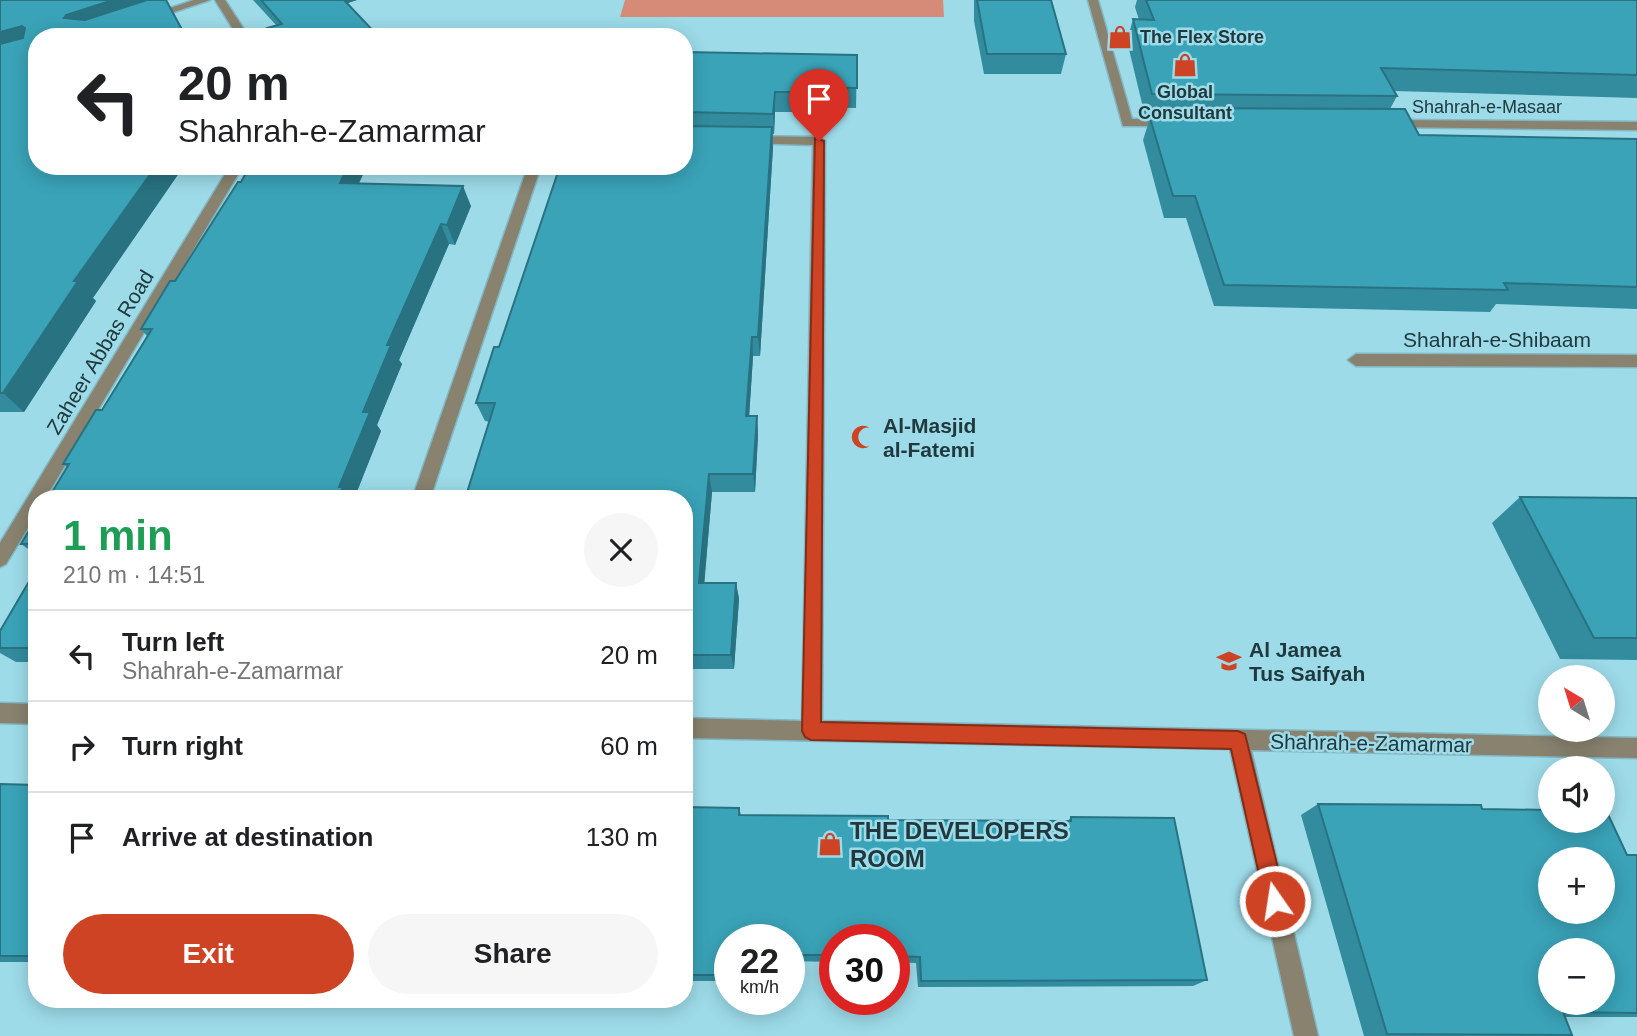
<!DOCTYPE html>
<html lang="en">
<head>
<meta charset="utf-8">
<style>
	:root { --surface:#fff; --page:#f6f6f6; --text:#202124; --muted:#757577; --line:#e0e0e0; --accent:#cd4324 }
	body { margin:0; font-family:Helvetica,sans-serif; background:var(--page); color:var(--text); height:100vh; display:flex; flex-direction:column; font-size:26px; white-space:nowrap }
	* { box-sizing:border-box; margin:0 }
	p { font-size:23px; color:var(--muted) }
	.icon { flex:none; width:38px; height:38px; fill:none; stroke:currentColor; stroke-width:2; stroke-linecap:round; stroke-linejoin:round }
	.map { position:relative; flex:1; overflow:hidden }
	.panel { position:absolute; left:28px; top:490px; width:665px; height:518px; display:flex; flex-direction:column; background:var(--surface); border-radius:28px; box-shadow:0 4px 18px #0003 }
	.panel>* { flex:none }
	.hud { position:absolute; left:28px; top:28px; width:665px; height:147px; border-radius:28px; box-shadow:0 4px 18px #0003; background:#fff; color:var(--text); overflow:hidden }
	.needle { width:46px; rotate:322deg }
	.fabs { position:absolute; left:1538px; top:665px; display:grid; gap:14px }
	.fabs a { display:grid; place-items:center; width:77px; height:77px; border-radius:50%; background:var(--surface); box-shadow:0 4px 18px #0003; font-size:35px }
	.speed { position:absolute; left:714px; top:924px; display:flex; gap:14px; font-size:35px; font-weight:700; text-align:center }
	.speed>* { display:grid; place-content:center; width:91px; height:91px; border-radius:50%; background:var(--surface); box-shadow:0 4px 18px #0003; line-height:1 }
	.speed small { font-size:18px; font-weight:400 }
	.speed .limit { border:10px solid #d22; background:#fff; color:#111 }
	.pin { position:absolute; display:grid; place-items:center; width:60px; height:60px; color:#fff; margin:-72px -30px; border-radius:50% 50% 50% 0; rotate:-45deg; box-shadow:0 0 7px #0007 }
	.pin .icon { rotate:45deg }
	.me { position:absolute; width:77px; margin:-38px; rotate:347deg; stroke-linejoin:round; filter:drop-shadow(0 0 5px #0008) }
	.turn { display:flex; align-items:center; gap:24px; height:147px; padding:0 35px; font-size:32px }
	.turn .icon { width:91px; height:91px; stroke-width:2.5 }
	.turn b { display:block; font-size:49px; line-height:60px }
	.round { display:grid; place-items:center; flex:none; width:74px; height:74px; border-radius:37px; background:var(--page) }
	.headline { display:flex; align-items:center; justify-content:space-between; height:119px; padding:0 35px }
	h1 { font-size:42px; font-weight:600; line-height:52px; color:#1e9e55 }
	.primary-button { display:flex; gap:14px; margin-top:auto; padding:14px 35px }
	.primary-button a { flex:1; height:80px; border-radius:42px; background:var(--accent); color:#fff; font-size:28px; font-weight:600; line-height:80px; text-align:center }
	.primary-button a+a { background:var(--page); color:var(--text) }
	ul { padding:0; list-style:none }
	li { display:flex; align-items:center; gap:21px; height:91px; padding:0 35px; border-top:2px solid var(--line) }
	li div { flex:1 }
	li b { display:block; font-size:26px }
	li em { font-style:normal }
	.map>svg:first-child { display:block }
	.green { fill:#d68b79 }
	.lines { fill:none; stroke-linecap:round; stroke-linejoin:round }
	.minor-casing { stroke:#82b7c3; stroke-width:3 }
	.minor { fill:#88826f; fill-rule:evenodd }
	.wall { fill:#328c9e }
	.shaded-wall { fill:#297281 }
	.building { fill:#3aa3b8; stroke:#297281; stroke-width:2; fill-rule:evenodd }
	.route { fill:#cd4324; stroke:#852c17; stroke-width:2 }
	.labels { text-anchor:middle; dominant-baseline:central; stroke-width:5; stroke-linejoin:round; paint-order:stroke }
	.far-poi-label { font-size:18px; font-weight:bold; fill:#20393e; stroke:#9ddbe9; text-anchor:start }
	.far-street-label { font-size:18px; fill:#20393e; stroke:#9ddbe9 }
	.street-label { font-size:21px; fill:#20393e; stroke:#9ddbe9 }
	.poi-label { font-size:21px; font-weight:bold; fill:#20393e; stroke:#9ddbe9; text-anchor:start }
	.near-poi-label { font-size:24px; font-weight:bold; fill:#20393e; stroke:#9ddbe9; text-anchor:start }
</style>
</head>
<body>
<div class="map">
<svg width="1637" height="1036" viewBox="0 0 1637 1036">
	<rect width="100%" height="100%" fill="#9ddbe9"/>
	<polygon class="green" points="625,0 943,0 944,17 620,17"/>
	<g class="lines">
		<g class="minor-casing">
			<g id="minor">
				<polygon points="194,0 210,0 153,19 144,17"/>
				<polygon points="215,0 225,0 249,37 238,37"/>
				<polygon points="1088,0 1098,0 1132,119 1171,119 1175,120 1175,126 1123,126"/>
				<polygon points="1392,120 1637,122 1637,130 1388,127 1388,121"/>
				<polygon points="751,136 819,137 825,141 822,721 1637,738 1637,758 1251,750 1318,1036 1294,1036 1230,749 684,738 684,718 802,721 813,145 747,143 747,137"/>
				<polygon points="230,166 243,166 45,499 37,499 37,513 6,564 0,567 0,543"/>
				<polygon points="528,166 541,166 430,499 412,499"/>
				<polygon points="1356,354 1637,355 1637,367 1356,366 1348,360"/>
				<polygon points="0,703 37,704 37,724 0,723"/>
			</g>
		</g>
		<use href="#minor" class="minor"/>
	</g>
	<g class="wall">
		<polygon points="0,0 166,0 93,298 96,301 24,412 0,412"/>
		<polygon points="253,0 357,0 347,3 379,37 272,37 267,28 276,25"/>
		<polygon points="974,0 1051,0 1066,54 1061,74 984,74 974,21"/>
		<polygon points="1137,0 1637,0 1637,98 1394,91 1397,96 1390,109 1419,135 1637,139 1637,309 1496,304 1490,312 1214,306 1186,218 1164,218 1143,140 1150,118 1152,118 1153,116 1145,116 1127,41 1133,19 1139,20 1135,7"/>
		<polygon points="684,52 857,55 856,108 799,107 799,112 775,112 774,134 773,134 773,147 760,356 753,356 749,416 757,416 758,435 755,492 712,492 704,583 736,583 739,599 734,669 684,669 684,499 490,422 485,421 476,403 499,347 684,166"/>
		<polygon points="359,184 471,206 455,245 449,244 399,360 402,364 377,425 381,431 354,499 48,499 67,467 63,464 102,410 147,336 141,329 175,281"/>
		<polygon points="1520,497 1637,498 1637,660 1560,659 1492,523"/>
		<polygon points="37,517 37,555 21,544"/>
		<polygon points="37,568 37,662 16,662 0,653 0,631"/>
		<polygon points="0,784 37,785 37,962 0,962"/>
		<polygon points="1318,804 1482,809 1627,855 1637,855 1637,1017 1565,1017 1572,1035 1560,1036 1364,1036 1301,815"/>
		<polygon points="684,807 739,808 741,815 888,820 1068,821 1071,817 1207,980 1193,986 918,987 916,963 894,962 894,940 835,940 835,962 789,961 789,940 730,940 730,981 684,981"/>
	</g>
	<g class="shaded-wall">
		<polygon points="113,0 166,0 79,35 64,18 66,15"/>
		<polygon points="337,0 357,0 339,6"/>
		<polygon points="22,26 36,45 0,57 0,32"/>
		<polygon points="775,92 775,112 774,134 773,114"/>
		<polygon points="772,127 773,147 760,356 758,337"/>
		<polygon points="156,166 184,166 93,298 96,301 24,412 3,393 74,281"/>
		<polygon points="348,166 367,166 350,203 340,183"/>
		<polygon points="463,186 471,206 455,245 447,225"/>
		<polygon points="441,224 449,244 399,360 402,364 377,425 381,431 354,499 338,499 339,487 387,345"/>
		<polygon points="752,337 753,356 748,435 746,416"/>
		<polygon points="757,416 758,435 755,492 753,474"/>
		<polygon points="709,474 712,492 703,599 699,583"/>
		<polygon points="736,583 739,599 734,669 731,655"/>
	</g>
	<g class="building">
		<polygon points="0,0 113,0 66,15 64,18 85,20 147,0 166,0 186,37 37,37 37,166 156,166 74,281 78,281 3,393 0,393 0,44 23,38 25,28 22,26 0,32"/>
		<polygon points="261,0 344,0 379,37 275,37 267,28 282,24"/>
		<polygon points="977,0 1051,0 1066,54 987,54"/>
		<polygon points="1146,0 1637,0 1637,75 1381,68 1397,96 1152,94 1133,19 1154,20"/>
		<polygon points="684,52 857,55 857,88 799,87 798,92 775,92 773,114 684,112"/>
		<polygon points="1156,108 1405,109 1419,135 1637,139 1637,287 1504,283 1508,290 1224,285 1195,196 1173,196 1150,118 1158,118"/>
		<polygon points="684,126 772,127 758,337 752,337 746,416 757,416 753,474 709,474 699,583 736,583 731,655 684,655 684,499 465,499 495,403 476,403 494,347 499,347 560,166 684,166"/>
		<polygon points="250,166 348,166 340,183 463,186 447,225 441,224 387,345 391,345 363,412 370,412 339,487 343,487 338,499 48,499 69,464 63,464 96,410 102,410 152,329 141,329 170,281 175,281 238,182 241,182"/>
		<polygon points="1520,497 1637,498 1637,638 1594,638"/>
		<polygon points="37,517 37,544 21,544"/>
		<polygon points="37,568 37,648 0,648 0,631"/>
		<polygon points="0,784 37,785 37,956 0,956"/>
		<path d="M1318,804l163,1 1,4 68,1v11h53v-11h3l21,45h10v158l-74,-1 9,23 -185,-1zM1550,859h53v53h-53zM1550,950h53v53h-53z"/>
		<polygon points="684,807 739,808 739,815 888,816 888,820 1071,821 1071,817 1174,818 1207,980 921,981 920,957 894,956 894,940 835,940 835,955 789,955 789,940 730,940 729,975 684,975"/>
	</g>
	<polygon class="route" points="815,138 824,141 821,722 1238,731 1245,734 1286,901 1283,909 1275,912 1268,909 1265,901 1231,749 811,740 805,737 802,731"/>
	<defs>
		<g id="shop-bare" transform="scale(1.89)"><path d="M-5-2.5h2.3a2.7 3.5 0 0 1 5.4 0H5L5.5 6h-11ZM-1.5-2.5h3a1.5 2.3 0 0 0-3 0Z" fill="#cd4324" stroke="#9ddbe9" stroke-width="2.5" paint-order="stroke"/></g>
		<g id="mosque-bare" transform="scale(1.89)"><path d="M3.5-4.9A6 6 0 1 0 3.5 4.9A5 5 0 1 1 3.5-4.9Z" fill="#cd4324" stroke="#9ddbe9" stroke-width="2.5" paint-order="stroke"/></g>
		<g id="university-bare" transform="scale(1.89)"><path d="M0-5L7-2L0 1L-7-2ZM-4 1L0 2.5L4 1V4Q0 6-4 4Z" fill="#cd4324" stroke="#9ddbe9" stroke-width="2.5" paint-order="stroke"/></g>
	</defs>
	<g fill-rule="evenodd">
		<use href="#shop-bare" x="1120" y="37"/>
		<use href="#shop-bare" x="1185" y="65"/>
		<use href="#mosque-bare" x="863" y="437"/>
		<use href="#university-bare" x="1229" y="661"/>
		<use href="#shop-bare" x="830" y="844"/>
	</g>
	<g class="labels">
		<g class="far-poi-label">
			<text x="1140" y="37">The Flex Store</text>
			<text x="1185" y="92" text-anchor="middle">Global<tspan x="1185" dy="21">Consultant</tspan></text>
		</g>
		<g class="far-street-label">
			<text x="1487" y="107">Shahrah-e-Masaar</text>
		</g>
		<g class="street-label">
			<text x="1497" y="339">Shahrah-e-Shibaam</text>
			<text transform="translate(100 352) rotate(-59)">Zaheer Abbas Road</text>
			<text transform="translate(1371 743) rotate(1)">Shahrah-e-Zamarmar</text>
		</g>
		<g class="poi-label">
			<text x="883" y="425">Al-Masjid<tspan x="883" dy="24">al-Fatemi</tspan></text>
			<text x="1249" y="649">Al Jamea<tspan x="1249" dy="24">Tus Saifyah</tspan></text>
		</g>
		<g class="near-poi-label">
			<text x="850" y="830">THE DEVELOPERS<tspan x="850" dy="28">ROOM</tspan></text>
		</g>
	</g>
</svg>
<div class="fabs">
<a><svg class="needle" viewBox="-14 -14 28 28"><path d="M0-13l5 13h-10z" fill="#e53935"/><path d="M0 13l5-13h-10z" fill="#757577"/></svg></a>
<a><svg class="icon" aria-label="sound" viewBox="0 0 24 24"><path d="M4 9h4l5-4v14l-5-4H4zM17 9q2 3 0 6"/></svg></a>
<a>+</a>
<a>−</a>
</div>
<div class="speed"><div>22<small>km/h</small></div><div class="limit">30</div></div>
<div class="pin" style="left:819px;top:141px;background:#d93025"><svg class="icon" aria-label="arrive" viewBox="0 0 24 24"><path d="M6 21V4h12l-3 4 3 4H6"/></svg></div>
<svg class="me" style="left:1275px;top:901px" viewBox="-20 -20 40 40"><circle r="17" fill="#cd4324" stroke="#fff" stroke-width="3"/><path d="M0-11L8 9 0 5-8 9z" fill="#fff"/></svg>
<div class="hud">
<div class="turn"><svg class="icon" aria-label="left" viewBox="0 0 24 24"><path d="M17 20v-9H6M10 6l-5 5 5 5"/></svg><div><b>20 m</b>Shahrah-e-Zamarmar</div></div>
</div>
<section class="panel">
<div class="headline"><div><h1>1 min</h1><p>210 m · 14:51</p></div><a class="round"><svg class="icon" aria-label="close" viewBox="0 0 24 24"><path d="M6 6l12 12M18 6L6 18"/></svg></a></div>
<ul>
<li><svg class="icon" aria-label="left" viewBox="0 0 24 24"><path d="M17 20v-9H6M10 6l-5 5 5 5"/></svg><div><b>Turn left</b><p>Shahrah-e-Zamarmar</p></div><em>20 m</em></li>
<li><svg class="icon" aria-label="right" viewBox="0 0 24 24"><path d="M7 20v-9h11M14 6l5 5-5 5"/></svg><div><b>Turn right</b></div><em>60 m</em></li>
<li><svg class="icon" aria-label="arrive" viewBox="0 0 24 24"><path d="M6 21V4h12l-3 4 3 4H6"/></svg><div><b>Arrive at destination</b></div><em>130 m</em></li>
</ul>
<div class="primary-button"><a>Exit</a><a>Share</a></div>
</section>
</div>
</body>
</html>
